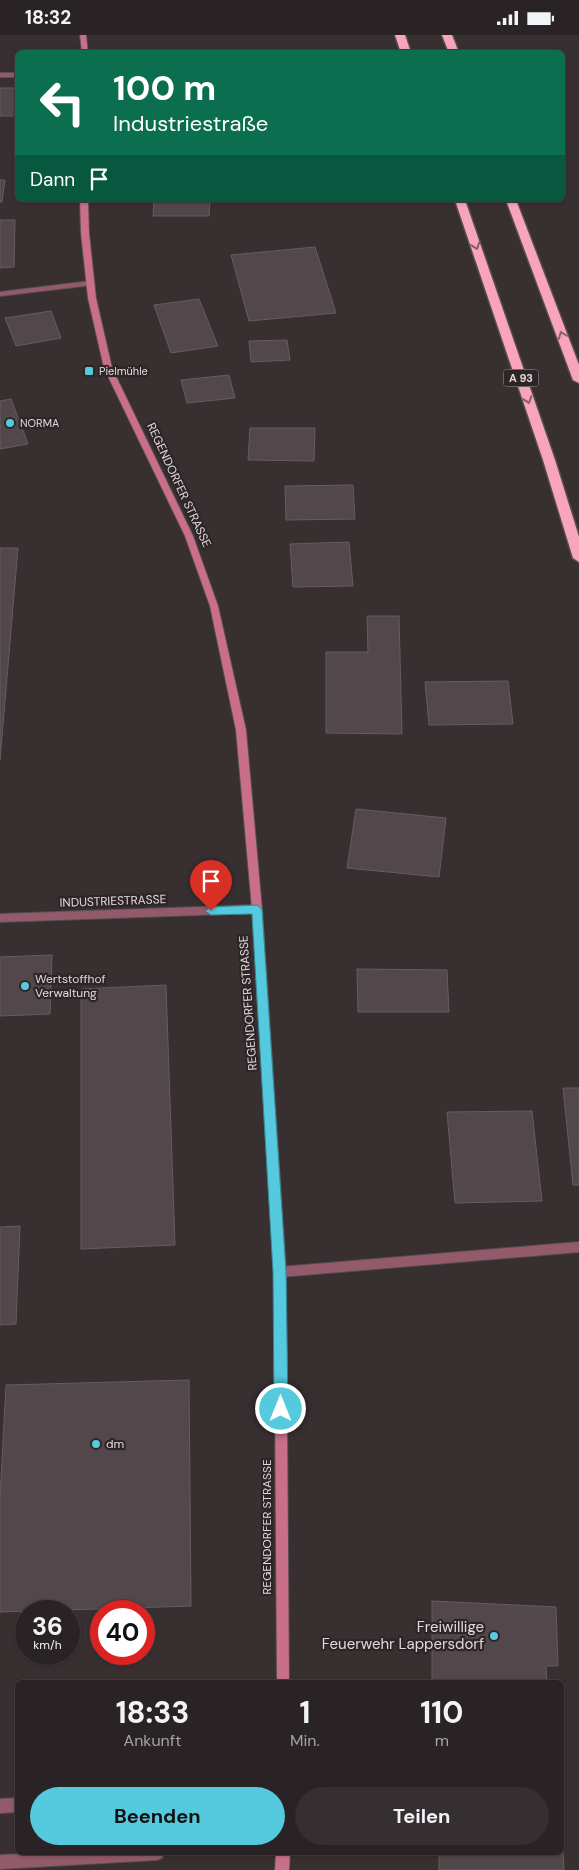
<!DOCTYPE html>
<html lang="de">
<head>
<meta charset="utf-8">
<style>
	:root { --surface:#2a2325; --page:#362f32; --text:#f1f3f6; --muted:#a5a4a7; --line:#464042; --accent:#55cadf }
	body { margin:0; font-family:"DM Sans",sans-serif; background:var(--page); color:var(--text); height:100vh; display:flex; flex-direction:column; font-size:19px; white-space:nowrap }
	* { box-sizing:border-box; margin:0 }
	p { font-size:16px; color:var(--muted) }
	.icon { flex:none; width:28px; height:28px; fill:none; stroke:currentColor; stroke-width:2; stroke-linecap:round; stroke-linejoin:round }
	.map { position:relative; flex:1; overflow:hidden }
	.panel { position:absolute; left:15px; top:1645px; width:549px; height:175px; display:flex; flex-direction:column; background:var(--surface); border-radius:8px; box-shadow:0 1px 4px #0004,0 0 0 1px var(--line) }
	.panel>* { flex:none }
	.hud { position:absolute; left:15px; top:15px; width:550px; height:152px; border-radius:8px; box-shadow:0 1px 4px #0004,0 0 0 1px var(--line); background:#0b6e4f; color:#fff; overflow:hidden }
	.speed { position:absolute; left:15px; top:1565px; display:flex; gap:10px; font-size:25px; font-weight:700; text-align:center }
	.speed>* { display:grid; place-content:center; width:65px; height:65px; border-radius:50%; background:var(--surface); box-shadow:0 1px 4px #0004,0 0 0 1px var(--line); line-height:1 }
	.speed small { font-size:12px; font-weight:400 }
	.speed .limit { border:8px solid #d22; background:#fff; color:#111 }
	.pin { position:absolute; display:grid; place-items:center; width:42px; height:42px; color:#fff; margin:-51px -21px; border-radius:50% 50% 50% 0; rotate:-45deg; box-shadow:0 0 5px #0007 }
	.pin .icon { rotate:45deg }
	.me { position:absolute; width:55px; margin:-28px; rotate:0deg; stroke-linejoin:round; filter:drop-shadow(0 0 4px #0008) }
	.turn { display:flex; align-items:center; gap:18px; height:105px; padding:0 15px; font-size:22px }
	.turn .icon { width:65px; height:65px; stroke-width:2.5 }
	.turn b { display:block; font-size:35px; line-height:42px }
	.then { display:flex; align-items:center; height:48px; padding:0 15px; background:#0003; gap:10px; font-size:19px }
	.eta { display:flex; justify-content:space-evenly; align-items:center; height:85px; text-align:center }
	.eta b { font-size:30px; font-weight:700; line-height:35px }
	.cta { display:flex; gap:10px; margin-top:auto; padding:10px 15px }
	.cta a { flex:1; height:58px; border-radius:30px; background:var(--accent); color:#111; font-size:20px; font-weight:700; line-height:58px; text-align:center }
	.cta a+a { background:var(--page); color:var(--text) }
	.status { display:flex; justify-content:space-between; align-items:center; height:35px; padding:0 25px; background:var(--surface); direction:ltr }
	.status svg { height:14px; fill:currentColor }
	.map>svg:first-child { display:block }
	.building { fill:#52474a; stroke:#675c5f }
	.lines { fill:none; stroke-linecap:round; stroke-linejoin:round }
	.lane-casing { stroke:#564e50; stroke-width:2 }
	.street-casing { stroke:#564e50; stroke-width:2 }
	.secondary-casing { stroke:#564e50; stroke-width:2 }
	.highway-casing { stroke:#564e50; stroke-width:3 }
	.lane { fill:#935a6b; fill-rule:evenodd }
	.street { fill:#935a6b; fill-rule:evenodd }
	.secondary { fill:#c96f8a; fill-rule:evenodd }
	.highway { fill:#f8a4bb; fill-rule:evenodd }
	.oneway { stroke:#895e6a }
	.route { fill:#55cadf; stroke:#378391 }
	.poi-dot { fill:#55cadf; stroke:#2e2527; stroke-width:2 }
	.labels { text-anchor:middle; dominant-baseline:central; stroke-width:4.5; stroke-linejoin:round; paint-order:stroke }
	.far-poi-label { font-size:11px; fill:#e0d9db; stroke:#2e2527; text-anchor:start }
	.shield { fill:#2e2527; stroke:#aba3a5; stroke-width:1 }
	.shield-label { font-size:11px; font-weight:bold; fill:#e0d9db }
	.street-label { font-size:12px; fill:#e0d9db; stroke:#2e2527 }
	.poi-label { font-size:12px; fill:#e0d9db; stroke:#2e2527; text-anchor:start }
	.near-poi-label { font-size:15px; fill:#e0d9db; stroke:#2e2527; text-anchor:end }
</style>
</head>
<body>
<div class="status"><b>18:32</b><svg viewBox="0 0 49 12"><path d="M0 12V9h3v3zM5 12V6h3v6zM10 12V3h3v9zM15 12V0h3v12zM26 1h20v11H26zM47 4h2v5h-2z"/></svg></div>
<div class="map">
<svg width="579" height="1835" viewBox="0 0 579 1835">
	<rect width="100%" height="100%" fill="#382f31"/>
	<g class="building">
		<rect x="0" y="53" width="18" height="28"/>
		<polygon points="0,145 5,145 2,167 0,167"/>
		<polygon points="154,165 210,165 209,181 153,181"/>
		<polygon points="0,185 15,185 14,232 0,233"/>
		<polygon points="315,212 336,278 249,286 231,220"/>
		<polygon points="199,264 218,311 171,318 154,270"/>
		<polygon points="51,276 61,303 16,311 5,283"/>
		<polygon points="287,305 290,325 251,327 249,306"/>
		<polygon points="229,340 235,363 187,368 181,345"/>
		<polygon points="11,364 28,409 0,414 0,366"/>
		<polygon points="250,393 315,393 314,426 248,425"/>
		<polygon points="353,450 355,484 286,485 285,451"/>
		<polygon points="349,507 353,551 293,552 290,509"/>
		<polygon points="0,513 18,513 0,725"/>
		<polygon points="367,581 399,581 402,699 326,698 326,617 368,617"/>
		<polygon points="508,646 513,689 429,690 425,647"/>
		<polygon points="356,774 446,783 439,842 347,833"/>
		<polygon points="52,920 50,979 0,981 0,922"/>
		<polygon points="357,934 447,935 449,977 358,977"/>
		<polygon points="166,950 175,1210 81,1214 81,954"/>
		<polygon points="563,1053 579,1053 579,1150 573,1150"/>
		<polygon points="532,1076 542,1166 455,1168 447,1077"/>
		<polygon points="20,1191 16,1289 0,1290 0,1192"/>
		<polygon points="189,1345 191,1571 0,1577 0,1463 6,1350"/>
		<polygon points="432,1566 556,1572 558,1631 546,1631 547,1648 432,1648"/>
		<polygon points="561,1783 564,1835 439,1835 439,1818 561,1818"/>
	</g>
	<g class="lines">
		<g class="lane-casing">
			<g id="lane">
				<polygon points="579,1207 579,1217 280,1242 276,1240 274,1237 276,1234 280,1232"/>
				<polygon points="18,1763 18,1777 0,1778 0,1764"/>
				<polygon points="48,1818 164,1818 162,1823 157,1825 0,1834 0,1820"/>
			</g>
		</g>
		<g class="street-casing">
			<g id="street">
				<rect x="0" y="38" width="18" height="4"/>
				<polygon points="90,246 93,246 93,250 0,261 0,257"/>
				<polygon points="257,870 262,874 257,878 0,887 0,879"/>
			</g>
		</g>
		<g class="secondary-casing">
			<g id="secondary">
				<polygon points="80,0 86,0 88,18 82,18"/>
				<polygon points="80,165 88,165 89,198 96,263 112,333 193,501 218,571 246,695 262,874 286,1237 289,1648 277,1648 274,1237 252,874 236,695 210,571 185,501 104,333 88,263 81,198"/>
				<polygon points="276,1818 290,1818 289,1835 275,1835"/>
			</g>
		</g>
		<g class="highway-casing">
			<g id="highway">
				<polygon points="395,0 405,0 411,18 401,18"/>
				<polygon points="442,0 452,0 459,18 449,18"/>
				<polygon points="455,165 465,165 555,425 579,502 579,527 573,523 543,425"/>
				<polygon points="506,165 516,165 579,330 579,348 573,345"/>
			</g>
		</g>
		<use href="#lane" class="lane"/>
		<use href="#street" class="street"/>
		<use href="#secondary" class="secondary"/>
		<use href="#highway" class="highway"/>
	</g>
	<defs><path id="oneway-chevron" d="M-2-3.5L2.5 0L-2 3.5" fill="none" stroke-width="1.6" stroke-linecap="round" stroke-linejoin="round" transform="scale(1.25)"/></defs>
	<g class="oneway">
		<use href="#oneway-chevron" transform="translate(476 211) rotate(71)"/>
		<use href="#oneway-chevron" transform="translate(562 300) rotate(-111)"/>
		<use href="#oneway-chevron" transform="translate(528 365) rotate(71)"/>
	</g>
	<polygon class="route" points="257,870 262,874 286,1237 288,1374 286,1378 281,1380 276,1378 274,1374 273,1237 252,879 211,880 205,876 211,872"/>
	<g class="poi-dot">
		<rect x="84" y="331" width="10" height="10" rx="2.5"/>
		<circle cx="10" cy="388" r="5"/>
		<circle cx="25" cy="951" r="5"/>
		<circle cx="96" cy="1409" r="5"/>
		<circle cx="494" cy="1601" r="5"/>
	</g>
	<g class="labels">
		<g class="far-poi-label">
			<text x="99" y="336">Pielmühle</text>
			<text x="20" y="388">NORMA</text>
		</g>
		<rect class="shield" x="503.5" y="334.5" width="35" height="17" rx="4"/>
		<g class="shield-label">
			<text x="521" y="343">A 93</text>
		</g>
		<g class="street-label">
			<text transform="translate(179 450) rotate(65)">REGENDORFER STRASSE</text>
			<text transform="translate(113 866) rotate(-2)">INDUSTRIESTRASSE</text>
			<text transform="translate(248 968) rotate(-94)">REGENDORFER STRASSE</text>
			<text transform="translate(267 1492) rotate(-90)">REGENDORFER STRASSE</text>
		</g>
		<g class="poi-label">
			<text x="35" y="944">Wertstoffhof<tspan x="35" dy="14">Verwaltung</tspan></text>
			<text x="106" y="1409">dm</text>
		</g>
		<g class="near-poi-label">
			<text x="484" y="1592">Freiwillige<tspan x="484" dy="17">Feuerwehr Lappersdorf</tspan></text>
		</g>
	</g>
</svg>
<div class="speed"><div>36<small>km/h</small></div><div class="limit">40</div></div>
<div class="pin" style="left:211px;top:876px;background:#d93025"><svg class="icon" aria-label="arrive" viewBox="0 0 24 24"><path d="M6 21V4h12l-3 4 3 4H6"/></svg></div>
<svg class="me" style="left:281px;top:1374px" viewBox="-20 -20 40 40"><circle r="17" fill="#55cadf" stroke="#fff" stroke-width="3"/><path d="M0-11L8 9 0 5-8 9z" fill="#fff"/></svg>
<div class="hud">
<div class="turn"><svg class="icon" aria-label="left" viewBox="0 0 24 24"><path d="M17 20v-9H6M10 6l-5 5 5 5"/></svg><div><b>100 m</b>Industriestraße</div></div>
<div class="then">Dann<svg class="icon" aria-label="arrive" viewBox="0 0 24 24"><path d="M6 21V4h12l-3 4 3 4H6"/></svg></div>
</div>
<section class="panel">
<div class="eta">
<div><b>18:33</b><p>Ankunft</p></div>
<div><b>1</b><p>Min.</p></div>
<div><b>110</b><p>m</p></div>
</div>
<div class="cta"><a>Beenden</a><a>Teilen</a></div>
</section>
</div>
</body>
</html>
